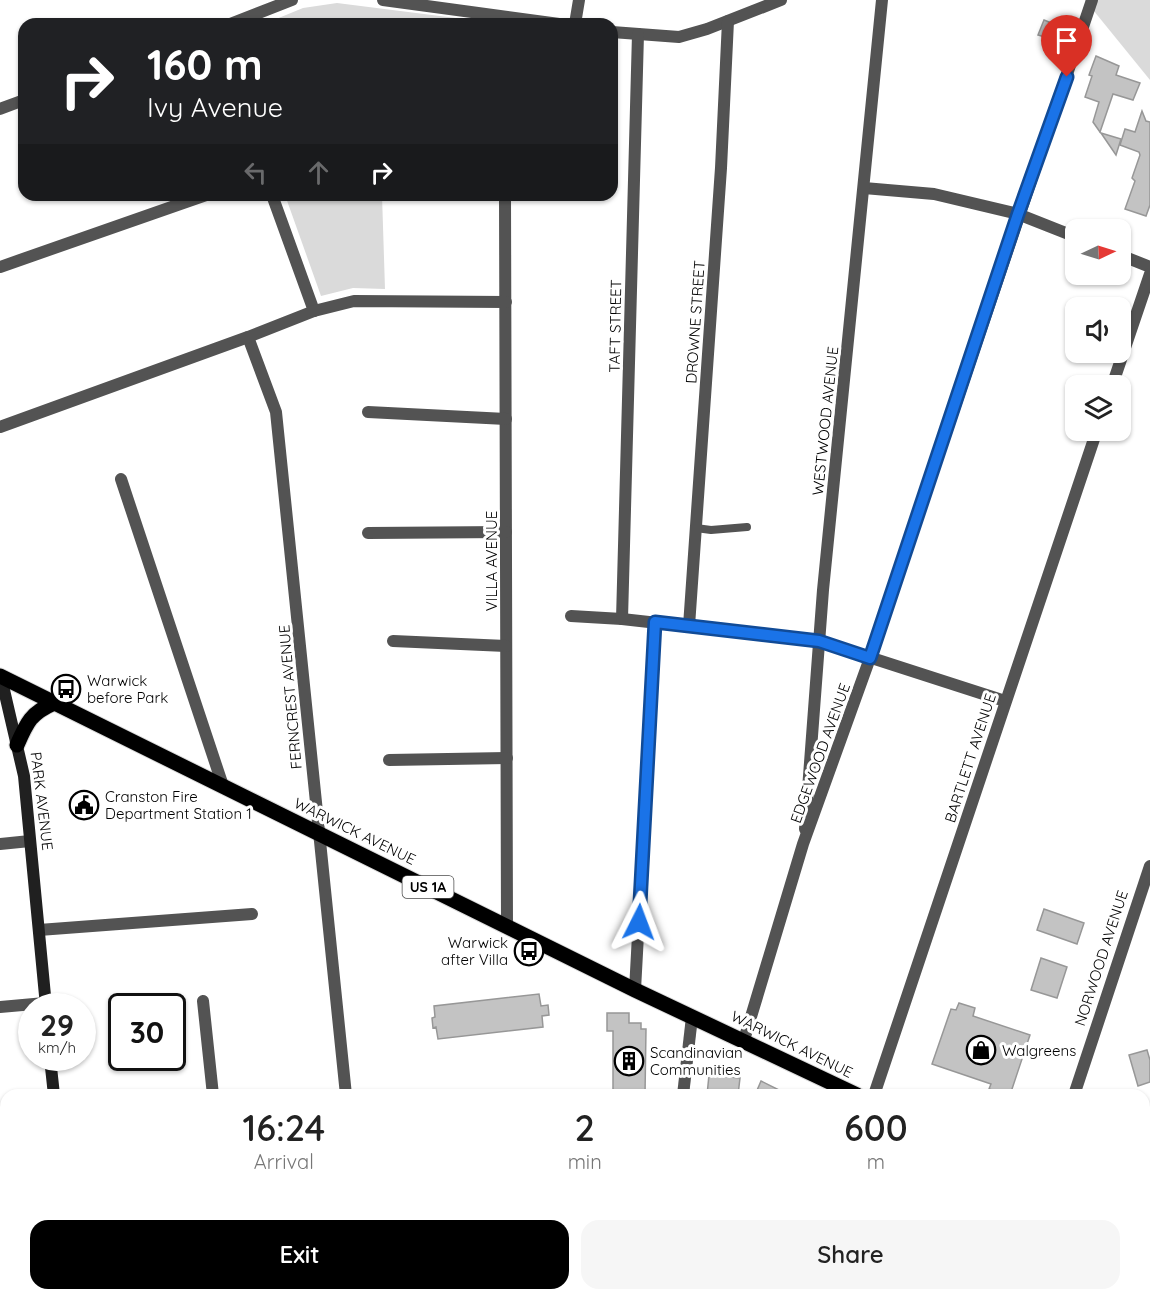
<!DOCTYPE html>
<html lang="en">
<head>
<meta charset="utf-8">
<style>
	:root { --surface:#fff; --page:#f6f6f6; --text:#222; --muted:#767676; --accent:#000 }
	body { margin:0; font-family:Quicksand,sans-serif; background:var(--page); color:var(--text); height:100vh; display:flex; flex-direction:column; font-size:22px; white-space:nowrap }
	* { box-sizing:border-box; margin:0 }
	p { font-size:20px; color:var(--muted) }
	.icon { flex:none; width:33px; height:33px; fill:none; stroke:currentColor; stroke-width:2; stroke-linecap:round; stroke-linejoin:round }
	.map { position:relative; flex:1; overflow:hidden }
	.panel { position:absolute; left:0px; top:1089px; width:1150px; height:212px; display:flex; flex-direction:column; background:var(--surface); border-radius:18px 18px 0 0; box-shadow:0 2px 4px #0004 }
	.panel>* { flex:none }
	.banner { position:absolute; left:18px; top:18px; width:600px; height:183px; border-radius:18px; box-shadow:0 2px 4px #0004; background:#202124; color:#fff; overflow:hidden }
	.needle { width:39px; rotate:86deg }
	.tools { position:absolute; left:1065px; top:219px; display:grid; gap:12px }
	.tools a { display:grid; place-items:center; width:66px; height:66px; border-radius:12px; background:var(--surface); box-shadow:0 2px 4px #0004; font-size:30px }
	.speed { position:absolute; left:18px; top:993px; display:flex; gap:12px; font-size:30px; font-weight:700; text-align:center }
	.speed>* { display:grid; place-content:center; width:78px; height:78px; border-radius:50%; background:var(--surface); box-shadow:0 2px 4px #0004; line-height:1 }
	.speed small { font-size:15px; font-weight:400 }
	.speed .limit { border:3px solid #111; border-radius:9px; background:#fff; color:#111 }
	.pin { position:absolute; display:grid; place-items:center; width:51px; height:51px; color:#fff; margin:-62px -26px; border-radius:50% 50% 50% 0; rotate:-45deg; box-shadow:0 0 6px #0007 }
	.pin .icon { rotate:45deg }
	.me { position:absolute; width:66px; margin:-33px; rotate:3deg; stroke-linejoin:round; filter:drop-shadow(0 0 4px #0008) }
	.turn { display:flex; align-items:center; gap:21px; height:126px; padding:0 30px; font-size:27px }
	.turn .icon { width:78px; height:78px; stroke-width:2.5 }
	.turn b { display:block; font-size:42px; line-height:51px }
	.lanes { display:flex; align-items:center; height:57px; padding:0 30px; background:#0003; justify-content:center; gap:30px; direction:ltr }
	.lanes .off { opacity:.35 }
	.eta { display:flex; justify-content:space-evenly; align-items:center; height:102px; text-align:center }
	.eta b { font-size:36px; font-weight:600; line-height:42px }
	.button { display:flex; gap:12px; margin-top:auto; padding:12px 30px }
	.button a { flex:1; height:69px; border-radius:18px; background:var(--accent); color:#fff; font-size:24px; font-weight:600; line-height:69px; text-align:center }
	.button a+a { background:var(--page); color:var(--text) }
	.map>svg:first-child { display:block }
	.park { fill:#dadada }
	.building { fill:#c3c3c3; stroke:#979797; stroke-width:1.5 }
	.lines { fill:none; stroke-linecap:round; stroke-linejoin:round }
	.primary-casing { stroke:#dbdbdb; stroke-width:17 }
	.service { stroke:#535353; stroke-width:8 }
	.minor { stroke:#535353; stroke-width:12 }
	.secondary { stroke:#202020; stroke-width:12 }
	.primary { stroke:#000; stroke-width:15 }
	.route-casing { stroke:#114b97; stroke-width:15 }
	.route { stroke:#1a73e8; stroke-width:10 }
	.labels { text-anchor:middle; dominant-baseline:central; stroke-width:6; stroke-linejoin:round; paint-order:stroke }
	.shield { fill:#fff; stroke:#4c4c4c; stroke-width:1.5 }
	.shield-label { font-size:14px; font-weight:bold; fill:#000 }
	.street-label { font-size:15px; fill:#000; stroke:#fff }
	.poi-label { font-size:15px; fill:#000; stroke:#fff; text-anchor:start }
</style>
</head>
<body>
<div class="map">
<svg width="1150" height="1300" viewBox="0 0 1150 1300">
	<rect width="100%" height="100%" fill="#fff"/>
	<g class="park">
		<polygon points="1085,0 1150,0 1150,80"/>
		<polygon points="337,3 503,24 264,24 303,8"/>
		<polygon points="285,195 382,195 385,289 353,288 321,296"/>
	</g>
	<g class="building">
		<polygon points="1044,20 1064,28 1059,41 1038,35"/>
		<polygon points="1096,56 1119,66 1116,75 1140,83 1133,100 1113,94 1100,132 1093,122 1099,102 1085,97 1092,76 1089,75"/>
		<polygon points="1142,111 1146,121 1150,122 1150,205 1146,216 1125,209 1135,181 1132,178 1140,155 1139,152 1120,145 1125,129 1135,132"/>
		<polygon points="1101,133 1121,139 1116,155"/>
		<polygon points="1044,909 1084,923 1077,944 1037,930"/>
		<polygon points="1041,958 1067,967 1057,998 1031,990"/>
		<polygon points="539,994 541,1006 548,1005 549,1015 542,1016 543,1027 438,1039 436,1027 433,1028 432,1018 435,1017 434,1006"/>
		<polygon points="959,1003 975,1008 973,1016 1030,1035 1010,1095 989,1089 991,1084 932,1064 951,1009 956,1010"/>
		<polygon points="607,1013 629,1013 629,1023 641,1023 641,1029 646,1029 645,1095 613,1095 613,1031 607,1031"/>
		<polygon points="1147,1050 1150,1060 1150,1082 1138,1086 1129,1055"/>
		<polygon points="709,1075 740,1078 738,1095 707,1095"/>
		<polygon points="761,1081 789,1095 755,1095"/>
	</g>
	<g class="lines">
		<g class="primary-casing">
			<g id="primary">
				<polyline points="0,676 635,990 857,1095"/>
				<path d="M17,745c10,-23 14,-32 37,-42"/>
				<polyline points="1144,1135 1150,1134"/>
				<polyline points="1087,1294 1089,1300"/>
			</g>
		</g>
		<g class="service">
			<polyline points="696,528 711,530 747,527"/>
			<polyline points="1144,1187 1150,1186"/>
		</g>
		<g class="minor">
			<polyline points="383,0 559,24"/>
			<polyline points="230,24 292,0"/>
			<polyline points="575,24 579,0"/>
			<polyline points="612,32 679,37 707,29 781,0"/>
			<polyline points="0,109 24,100"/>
			<polyline points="864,188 934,194 1018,214 1076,237"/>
			<polyline points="272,195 314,311"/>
			<polyline points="505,195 507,926"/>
			<polyline points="1120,255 1150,267"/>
			<polyline points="0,267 206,195"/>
			<polyline points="248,337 276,412 346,1095"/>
			<polyline points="1112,386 1150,274"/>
			<polyline points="368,412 506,419"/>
			<polyline points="0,427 248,337 314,311 354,301 506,302"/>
			<polyline points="121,479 223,786"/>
			<polyline points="368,533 506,532"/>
			<polyline points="571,616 622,619 819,641 1005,701"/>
			<polyline points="622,619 638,34"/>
			<polyline points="689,626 721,168 728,21"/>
			<polyline points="393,641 506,646"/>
			<polyline points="389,760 507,758"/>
			<polyline points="805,829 823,590 882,0"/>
			<polyline points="0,844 30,841"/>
			<polyline points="39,930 252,914"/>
			<polyline points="635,990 655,622"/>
			<polyline points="203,1001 213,1095"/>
			<polyline points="0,1007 45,1003"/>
			<polyline points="744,1040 803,844 870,658 1092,0"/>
			<polyline points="683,1095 692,1017"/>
			<polyline points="874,1095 1097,430"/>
			<polyline points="1074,1095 1150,866"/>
			<polyline points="0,1193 6,1193"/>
			<polyline points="232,1294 232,1300"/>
			<polyline points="369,1294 369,1300"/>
			<polyline points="872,1294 874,1300"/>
		</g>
		<g class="secondary">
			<polyline points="1,677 24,776 46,1006"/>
			<polyline points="50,1058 54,1095"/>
			<polyline points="73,1294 73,1300"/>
			<polyline points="749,1300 758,1294"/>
		</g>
		<use href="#primary" class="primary"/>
	</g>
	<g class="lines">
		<g class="route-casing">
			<polyline id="route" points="639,922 655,622 819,641 870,658 1018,214 1067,77"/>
		</g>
		<use href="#route" class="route"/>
	</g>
	<defs>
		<g id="bus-ring" transform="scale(1.5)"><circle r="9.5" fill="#fff" stroke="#000" stroke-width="1.5"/><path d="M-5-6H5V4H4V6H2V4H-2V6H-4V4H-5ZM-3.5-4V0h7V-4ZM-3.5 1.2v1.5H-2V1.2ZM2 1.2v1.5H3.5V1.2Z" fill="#000"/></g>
		<g id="civic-ring" transform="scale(1.5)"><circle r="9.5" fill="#fff" stroke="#000" stroke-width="1.5"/><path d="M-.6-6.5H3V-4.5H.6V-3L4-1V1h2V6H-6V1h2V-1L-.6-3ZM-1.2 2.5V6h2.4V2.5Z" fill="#000"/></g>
		<g id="shop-ring" transform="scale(1.5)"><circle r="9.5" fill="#fff" stroke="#000" stroke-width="1.5"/><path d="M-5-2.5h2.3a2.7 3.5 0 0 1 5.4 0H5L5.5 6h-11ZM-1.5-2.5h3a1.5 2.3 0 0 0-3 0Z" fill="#000"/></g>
		<g id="building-ring" transform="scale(1.5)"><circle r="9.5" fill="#fff" stroke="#000" stroke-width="1.5"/><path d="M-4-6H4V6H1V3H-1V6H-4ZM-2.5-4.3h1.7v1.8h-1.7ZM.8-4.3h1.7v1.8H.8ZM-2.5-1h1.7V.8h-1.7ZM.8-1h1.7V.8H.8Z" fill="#000"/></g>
	</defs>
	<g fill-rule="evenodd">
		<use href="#bus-ring" x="66" y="689"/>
		<use href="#civic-ring" x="84" y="805"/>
		<use href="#bus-ring" x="529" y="951"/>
		<use href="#shop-ring" x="981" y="1050"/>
		<use href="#building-ring" x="629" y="1061"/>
	</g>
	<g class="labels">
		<rect class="shield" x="402.5" y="876" width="51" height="22" rx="4.5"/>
		<g class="shield-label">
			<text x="428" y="887">US 1A</text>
		</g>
		<g class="street-label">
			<text transform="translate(695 322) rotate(-86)">DROWNE STREET</text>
			<text transform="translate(615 326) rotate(-89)">TAFT STREET</text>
			<text transform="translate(825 421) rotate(-84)">WESTWOOD AVENUE</text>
			<text transform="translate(491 561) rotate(-90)">VILLA AVENUE</text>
			<text transform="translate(290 697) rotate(-95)">FERNCREST AVENUE</text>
			<text transform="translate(820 753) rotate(-70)">EDGEWOOD AVENUE</text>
			<text transform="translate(970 758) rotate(-72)">BARTLETT AVENUE</text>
			<text transform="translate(42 801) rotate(83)">PARK AVENUE</text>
			<text transform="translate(355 831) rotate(26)">WARWICK AVENUE</text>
			<text transform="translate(1101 958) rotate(-72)">NORWOOD AVENUE</text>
			<text transform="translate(792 1044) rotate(26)">WARWICK AVENUE</text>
		</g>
		<g class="poi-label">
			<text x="87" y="680">Warwick<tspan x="87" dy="17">before Park</tspan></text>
			<text x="105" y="796">Cranston Fire<tspan x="105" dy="17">Department Station 1</tspan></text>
			<text x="508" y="942" text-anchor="end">Warwick<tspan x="508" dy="17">after Villa</tspan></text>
			<text x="1002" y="1050">Walgreens</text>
			<text x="650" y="1052">Scandinavian<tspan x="650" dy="17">Communities</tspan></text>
		</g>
	</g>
</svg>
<div class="tools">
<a><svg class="needle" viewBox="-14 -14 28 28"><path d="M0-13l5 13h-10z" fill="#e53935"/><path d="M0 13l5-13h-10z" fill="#767676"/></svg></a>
<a><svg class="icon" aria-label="sound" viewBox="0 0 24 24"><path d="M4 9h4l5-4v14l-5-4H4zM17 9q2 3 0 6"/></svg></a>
<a><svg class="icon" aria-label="layers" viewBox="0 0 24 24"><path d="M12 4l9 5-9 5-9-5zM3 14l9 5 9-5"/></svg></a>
</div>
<div class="speed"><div>29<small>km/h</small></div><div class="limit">30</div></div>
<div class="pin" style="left:1067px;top:77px;background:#d93025"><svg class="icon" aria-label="arrive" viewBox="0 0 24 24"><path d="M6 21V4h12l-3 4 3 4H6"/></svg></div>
<svg class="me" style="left:639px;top:922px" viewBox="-20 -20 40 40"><path d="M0-17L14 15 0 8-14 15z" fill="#1a73e8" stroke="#fff" stroke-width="4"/></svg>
<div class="banner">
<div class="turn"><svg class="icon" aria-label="right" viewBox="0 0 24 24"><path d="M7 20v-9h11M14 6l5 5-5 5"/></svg><div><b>160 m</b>Ivy Avenue</div></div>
<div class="lanes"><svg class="icon off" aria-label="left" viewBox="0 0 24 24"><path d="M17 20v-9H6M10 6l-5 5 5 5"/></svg><svg class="icon off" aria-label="ahead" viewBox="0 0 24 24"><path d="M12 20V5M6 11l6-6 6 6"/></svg><svg class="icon" aria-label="right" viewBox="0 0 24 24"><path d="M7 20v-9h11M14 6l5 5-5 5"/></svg></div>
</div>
<section class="panel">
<div class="eta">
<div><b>16:24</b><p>Arrival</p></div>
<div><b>2</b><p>min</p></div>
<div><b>600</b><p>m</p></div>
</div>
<div class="button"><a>Exit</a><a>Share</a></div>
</section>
</div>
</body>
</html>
